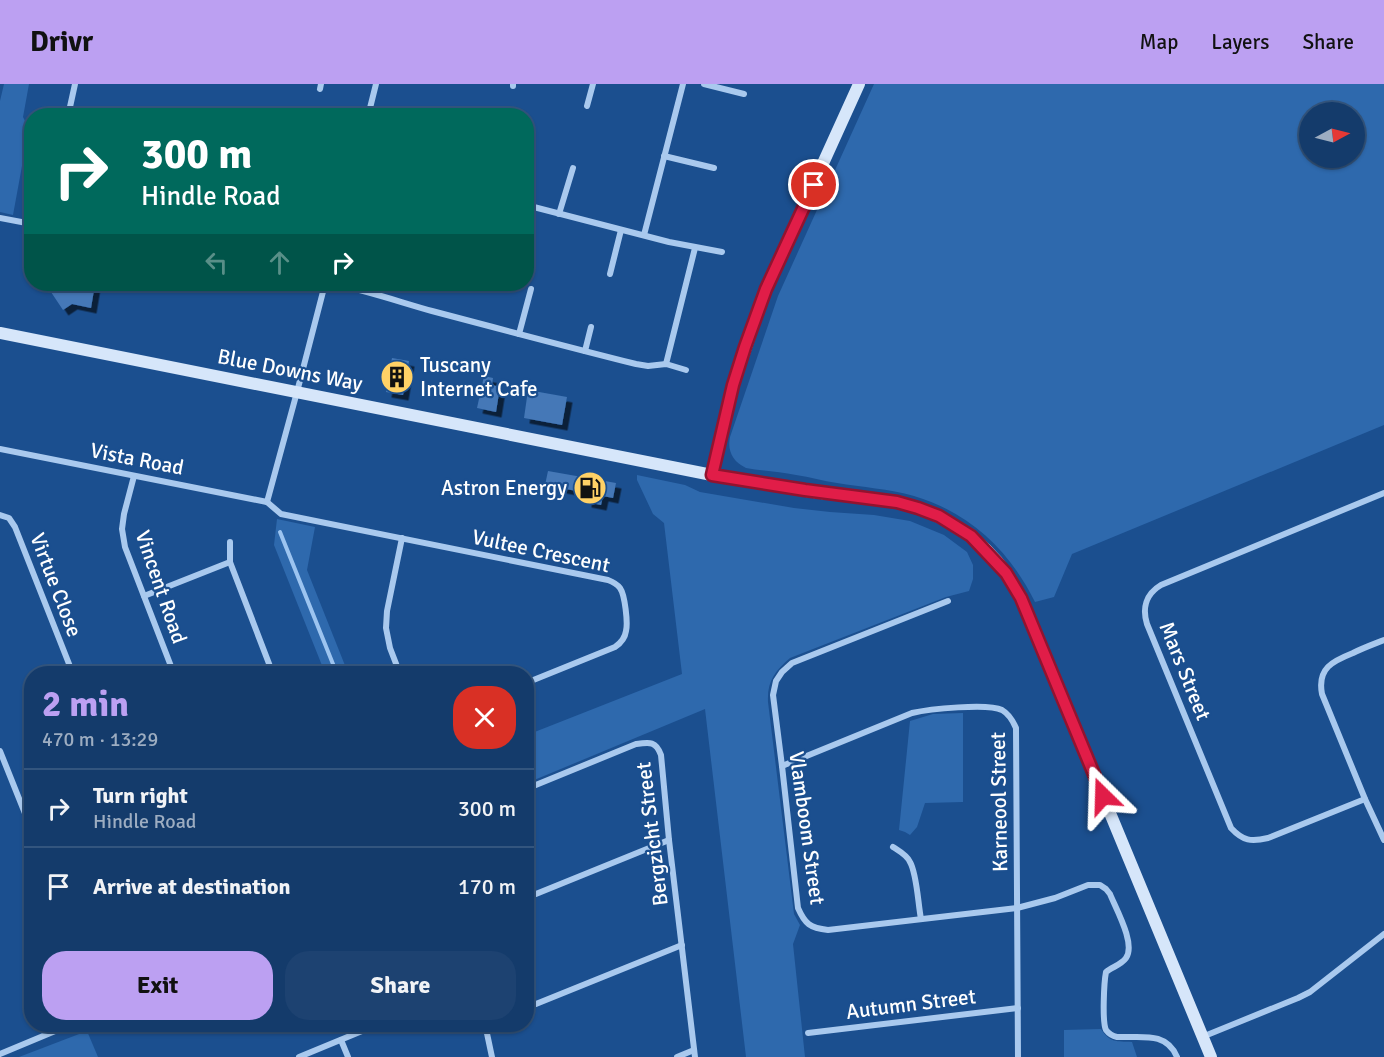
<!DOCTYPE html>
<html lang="en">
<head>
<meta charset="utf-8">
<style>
	:root { --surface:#143b6b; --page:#1d4271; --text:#f1f3f6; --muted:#9dadc1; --line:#33557e; --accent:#bca0f2 }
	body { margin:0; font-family:Signika,sans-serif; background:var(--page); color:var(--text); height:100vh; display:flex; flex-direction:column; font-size:22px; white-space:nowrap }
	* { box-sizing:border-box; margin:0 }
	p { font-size:20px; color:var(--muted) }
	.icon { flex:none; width:33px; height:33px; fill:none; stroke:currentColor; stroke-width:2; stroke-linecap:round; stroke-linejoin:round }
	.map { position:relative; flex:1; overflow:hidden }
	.drawer { position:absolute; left:24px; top:582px; width:510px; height:366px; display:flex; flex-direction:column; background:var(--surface); border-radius:24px; box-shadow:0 2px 4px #0004,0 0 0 2px var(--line) }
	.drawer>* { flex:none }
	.top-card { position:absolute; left:24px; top:24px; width:510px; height:183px; border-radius:24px; box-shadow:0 2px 4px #0004,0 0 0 2px var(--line); background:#00695c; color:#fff; overflow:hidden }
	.needle { width:39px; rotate:83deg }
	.buttons { position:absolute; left:1299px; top:18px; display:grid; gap:12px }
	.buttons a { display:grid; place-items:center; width:66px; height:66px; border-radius:50%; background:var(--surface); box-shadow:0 2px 4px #0004,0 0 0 2px var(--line); font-size:30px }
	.pin { position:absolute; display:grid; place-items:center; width:51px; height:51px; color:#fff; margin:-26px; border:3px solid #fff; border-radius:50%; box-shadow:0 2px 6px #0007 }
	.me { position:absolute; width:66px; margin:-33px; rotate:338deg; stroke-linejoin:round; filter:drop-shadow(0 0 4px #0008) }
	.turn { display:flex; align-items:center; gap:21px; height:126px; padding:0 18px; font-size:27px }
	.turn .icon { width:78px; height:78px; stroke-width:2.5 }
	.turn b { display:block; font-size:42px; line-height:51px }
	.lanes { display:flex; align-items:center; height:57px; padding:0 18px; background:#0003; justify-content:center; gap:30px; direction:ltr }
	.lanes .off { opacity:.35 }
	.round { display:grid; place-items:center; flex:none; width:63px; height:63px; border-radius:24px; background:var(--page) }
	.headline { display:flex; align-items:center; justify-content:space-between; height:102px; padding:0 18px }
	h1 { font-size:36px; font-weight:800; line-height:45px; color:var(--accent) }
	.action { display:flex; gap:12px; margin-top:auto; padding:12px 18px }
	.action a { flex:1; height:69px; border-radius:24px; background:var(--accent); color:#111; font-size:24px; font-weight:800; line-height:69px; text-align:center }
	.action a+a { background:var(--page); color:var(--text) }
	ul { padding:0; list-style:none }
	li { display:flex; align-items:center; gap:18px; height:78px; padding:0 18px; border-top:2px solid var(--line) }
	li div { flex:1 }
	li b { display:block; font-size:22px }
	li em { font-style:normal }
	header { display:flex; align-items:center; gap:36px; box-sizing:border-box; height:84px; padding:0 30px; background:var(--accent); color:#111 }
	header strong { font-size:28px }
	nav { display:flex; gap:33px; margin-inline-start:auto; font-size:21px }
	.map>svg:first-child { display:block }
	.green { fill:#2e69ad; fill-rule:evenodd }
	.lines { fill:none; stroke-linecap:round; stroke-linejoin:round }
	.stream { stroke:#9cc4f0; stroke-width:4 }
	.building { fill:#4478b7; filter:url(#shadow) }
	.street { stroke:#a9c9ee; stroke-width:6 }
	.secondary { stroke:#d6e6fa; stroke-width:12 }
	.route-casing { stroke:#92132f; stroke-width:15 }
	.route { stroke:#e11d48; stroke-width:10 }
	.labels { text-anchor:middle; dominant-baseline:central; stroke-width:4.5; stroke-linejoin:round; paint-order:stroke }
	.poi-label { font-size:21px; fill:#fff; stroke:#1b4f8f; text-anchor:start }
	.street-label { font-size:21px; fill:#fff; stroke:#1b4f8f }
</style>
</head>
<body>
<header>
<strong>Drivr</strong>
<nav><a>Map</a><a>Layers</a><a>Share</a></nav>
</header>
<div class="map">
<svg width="1384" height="973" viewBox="0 0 1384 973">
	<defs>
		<filter id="shadow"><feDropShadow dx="5.5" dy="5.5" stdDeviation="0" flood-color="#0009"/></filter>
	</defs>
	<rect width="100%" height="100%" fill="#1b4f8f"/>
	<g class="green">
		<path d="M4,0h25l-6,33c7,13 9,26 1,38l-11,60 -13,-3v-111z"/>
		<path d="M874,0h510v341l-312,129 -18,43 -19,5c-25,-51 -66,-90 -121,-106 -25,-7 -52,-9 -77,-13 -14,-2 -27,-6 -41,-8 -16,-3 -33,-4 -50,-7 -13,-6 -19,-17 -16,-31l48,-141zM1310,28h44v46h-44z"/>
		<path d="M637,391l48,10 15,7 94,16 36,4 44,3 36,6 34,14 23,17 6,13v14l-4,12 -23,6 -156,61c-15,13 -23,23 -22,44l26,212 6,11 -7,19 12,113h-59l-41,-348 -178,74v-48l155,-61 -18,-151 -11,-9 -16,-34z"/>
		<polygon points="277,435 315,443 307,486 348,589 325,589 274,461"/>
		<polygon points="963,629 963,718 925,719 917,743 910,751 905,748 899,746 910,637 933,630"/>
		<path d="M1101,945c9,14 15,12 31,13l5,15h-73v-27z"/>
		<polygon points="87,947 98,973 19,973"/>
	</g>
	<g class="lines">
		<polyline class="stream" points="280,448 337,590"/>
	</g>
	<g class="building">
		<polygon points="58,200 95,200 91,224 72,220 63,226 49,205"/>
		<polygon points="392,274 409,277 403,311 386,308"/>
		<polygon points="484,292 493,294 492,301 500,303 496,328 477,324"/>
		<polygon points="528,306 567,313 562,341 524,334"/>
		<polygon points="548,387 616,399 613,414 603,412 601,421 586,418 587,409 545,401"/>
	</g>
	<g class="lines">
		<g class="street">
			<polyline points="704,0 744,10"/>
			<polyline points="513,2 513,0"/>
			<polyline points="320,5 321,0"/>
			<polyline points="587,22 593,0"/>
			<polyline points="68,32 75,0"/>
			<polyline points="368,32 376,0"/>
			<polyline points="664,72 714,84"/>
			<polyline points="526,121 669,158 722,168"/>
			<polyline points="559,130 573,84"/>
			<polyline points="0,134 32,140"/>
			<polyline points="644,151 683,0"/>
			<polyline points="610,190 621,146"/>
			<path d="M335,200c33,7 65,18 97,27 68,18 136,36 204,53l12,2 18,-2 20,6"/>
			<polyline points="519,250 531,205"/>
			<polyline points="585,267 591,243"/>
			<polyline points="666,280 695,164"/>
			<path d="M0,365l267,53 14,12 327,66c5,2 9,4 12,8 5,7 8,35 6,43 -1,7 -5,12 -11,16l-89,36"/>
			<polyline points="134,392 124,430 122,445 125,463 174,590"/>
			<polyline points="267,418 297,308 325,200"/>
			<polyline points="0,431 9,434 15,443 73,590"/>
			<polyline points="230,458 230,478 273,590"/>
			<polyline points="144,512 230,478"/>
			<path d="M948,517l-156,62 -10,9 -6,9 -3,14 9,71 16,142c7,16 12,20 30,22l189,-22 38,-10 33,-13h12l6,4 4,5c6,15 26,50 16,64 -5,7 -14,9 -20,14 -2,10 -4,50 0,58 3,4 6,6 11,7 24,1 49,-6 60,20"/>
			<path d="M1384,556c-10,4 -21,8 -31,13 -20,8 -36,15 -31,41l43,105 19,41"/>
			<polyline points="400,590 390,564 386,544 387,527 402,454"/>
			<polyline points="0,667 32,747"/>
			<path d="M782,682l130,-53c17,-4 76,-10 90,-3 7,4 11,11 14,18l2,329"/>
			<path d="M526,705l110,-45c14,-2 20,-3 25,11l8,85 26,217"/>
			<path d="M1365,715l-97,39c-17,4 -25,3 -37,-10l-84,-204c-5,-16 -1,-30 14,-39l223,-92"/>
			<path d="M893,763c6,4 14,8 17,15 7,12 8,42 11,57"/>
			<polyline points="526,814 669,756"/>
			<polyline points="526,924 682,861"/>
			<polyline points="485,940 492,973"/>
			<polyline points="808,949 1018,924"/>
			<polyline points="1202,953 1298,914 1310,908 1384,850"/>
			<polyline points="341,956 348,973"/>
			<polyline points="0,970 72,940"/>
			<polyline points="299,973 379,940"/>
			<polyline points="677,973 694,966"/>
		</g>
		<g class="secondary">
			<path d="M0,249l712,142c36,6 73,13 109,18 26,3 52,4 77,10 43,9 84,35 109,71 5,8 10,16 14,24l190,459"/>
			<polyline points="712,391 733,301 766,205 859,0"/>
		</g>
	</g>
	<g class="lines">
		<g class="route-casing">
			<polyline id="route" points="814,101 766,205 745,263 733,301 712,391 805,406 897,418 918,424 939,432 971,452 1006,489 1021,514 1103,712"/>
		</g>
		<use href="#route" class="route"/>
	</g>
	<defs>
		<g id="building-disc" transform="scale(1.725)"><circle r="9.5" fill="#ffd166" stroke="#1b4f8f"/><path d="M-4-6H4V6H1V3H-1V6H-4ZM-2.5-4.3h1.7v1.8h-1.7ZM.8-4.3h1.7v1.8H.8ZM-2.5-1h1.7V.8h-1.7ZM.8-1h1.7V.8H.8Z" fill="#111"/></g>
		<g id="fuel-disc" transform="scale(1.725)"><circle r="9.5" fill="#ffd166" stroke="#1b4f8f"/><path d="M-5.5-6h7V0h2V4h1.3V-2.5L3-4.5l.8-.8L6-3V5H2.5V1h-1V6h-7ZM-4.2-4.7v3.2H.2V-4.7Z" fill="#111"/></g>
	</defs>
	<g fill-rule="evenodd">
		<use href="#building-disc" x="397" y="293"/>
		<use href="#fuel-disc" x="590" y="404"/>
	</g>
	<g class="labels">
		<g class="poi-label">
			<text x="420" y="281">Tuscany<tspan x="420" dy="24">Internet Cafe</tspan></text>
			<text x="567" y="404" text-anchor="end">Astron Energy</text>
		</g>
		<g class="street-label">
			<text transform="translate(290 286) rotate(11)">Blue Downs Way</text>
			<text transform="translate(137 375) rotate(11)">Vista Road</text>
			<text transform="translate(541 467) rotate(12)">Vultee Crescent</text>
			<text transform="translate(56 501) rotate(69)">Virtue Close</text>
			<text transform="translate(161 503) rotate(71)">Vincent Road</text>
			<text transform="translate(1185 587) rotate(68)">Mars Street</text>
			<text transform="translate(999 718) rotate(-91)">Karneool Street</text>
			<text transform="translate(807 744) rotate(82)">Vlamboom Street</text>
			<text transform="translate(652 750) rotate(-97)">Bergzicht Street</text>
			<text transform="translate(911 920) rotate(-7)">Autumn Street</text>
		</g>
	</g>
</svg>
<div class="buttons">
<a><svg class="needle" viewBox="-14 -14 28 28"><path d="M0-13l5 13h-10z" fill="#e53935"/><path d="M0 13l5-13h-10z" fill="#9dadc1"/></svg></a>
</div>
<div class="pin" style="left:814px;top:101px;background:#d93025"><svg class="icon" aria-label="arrive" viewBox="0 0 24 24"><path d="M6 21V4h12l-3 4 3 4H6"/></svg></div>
<svg class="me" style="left:1103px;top:712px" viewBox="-20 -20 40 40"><path d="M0-17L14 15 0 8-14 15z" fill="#e11d48" stroke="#fff" stroke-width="4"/></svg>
<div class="top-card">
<div class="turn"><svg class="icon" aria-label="right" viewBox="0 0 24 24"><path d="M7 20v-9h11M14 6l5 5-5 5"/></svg><div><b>300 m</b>Hindle Road</div></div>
<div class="lanes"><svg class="icon off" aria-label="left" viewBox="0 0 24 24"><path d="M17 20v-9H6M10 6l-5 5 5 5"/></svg><svg class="icon off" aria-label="ahead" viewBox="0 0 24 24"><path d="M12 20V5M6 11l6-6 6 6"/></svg><svg class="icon" aria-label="right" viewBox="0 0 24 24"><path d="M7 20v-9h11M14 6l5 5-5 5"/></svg></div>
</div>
<section class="drawer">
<div class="headline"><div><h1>2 min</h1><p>470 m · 13:29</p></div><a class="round" style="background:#d93025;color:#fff"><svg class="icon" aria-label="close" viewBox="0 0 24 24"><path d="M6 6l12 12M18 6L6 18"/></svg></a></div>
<ul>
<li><svg class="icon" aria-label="right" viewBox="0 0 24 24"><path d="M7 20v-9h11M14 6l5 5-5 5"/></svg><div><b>Turn right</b><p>Hindle Road</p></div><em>300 m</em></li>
<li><svg class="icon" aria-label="arrive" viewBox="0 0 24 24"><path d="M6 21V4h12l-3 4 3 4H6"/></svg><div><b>Arrive at destination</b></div><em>170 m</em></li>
</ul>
<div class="action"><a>Exit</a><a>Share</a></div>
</section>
</div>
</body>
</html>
